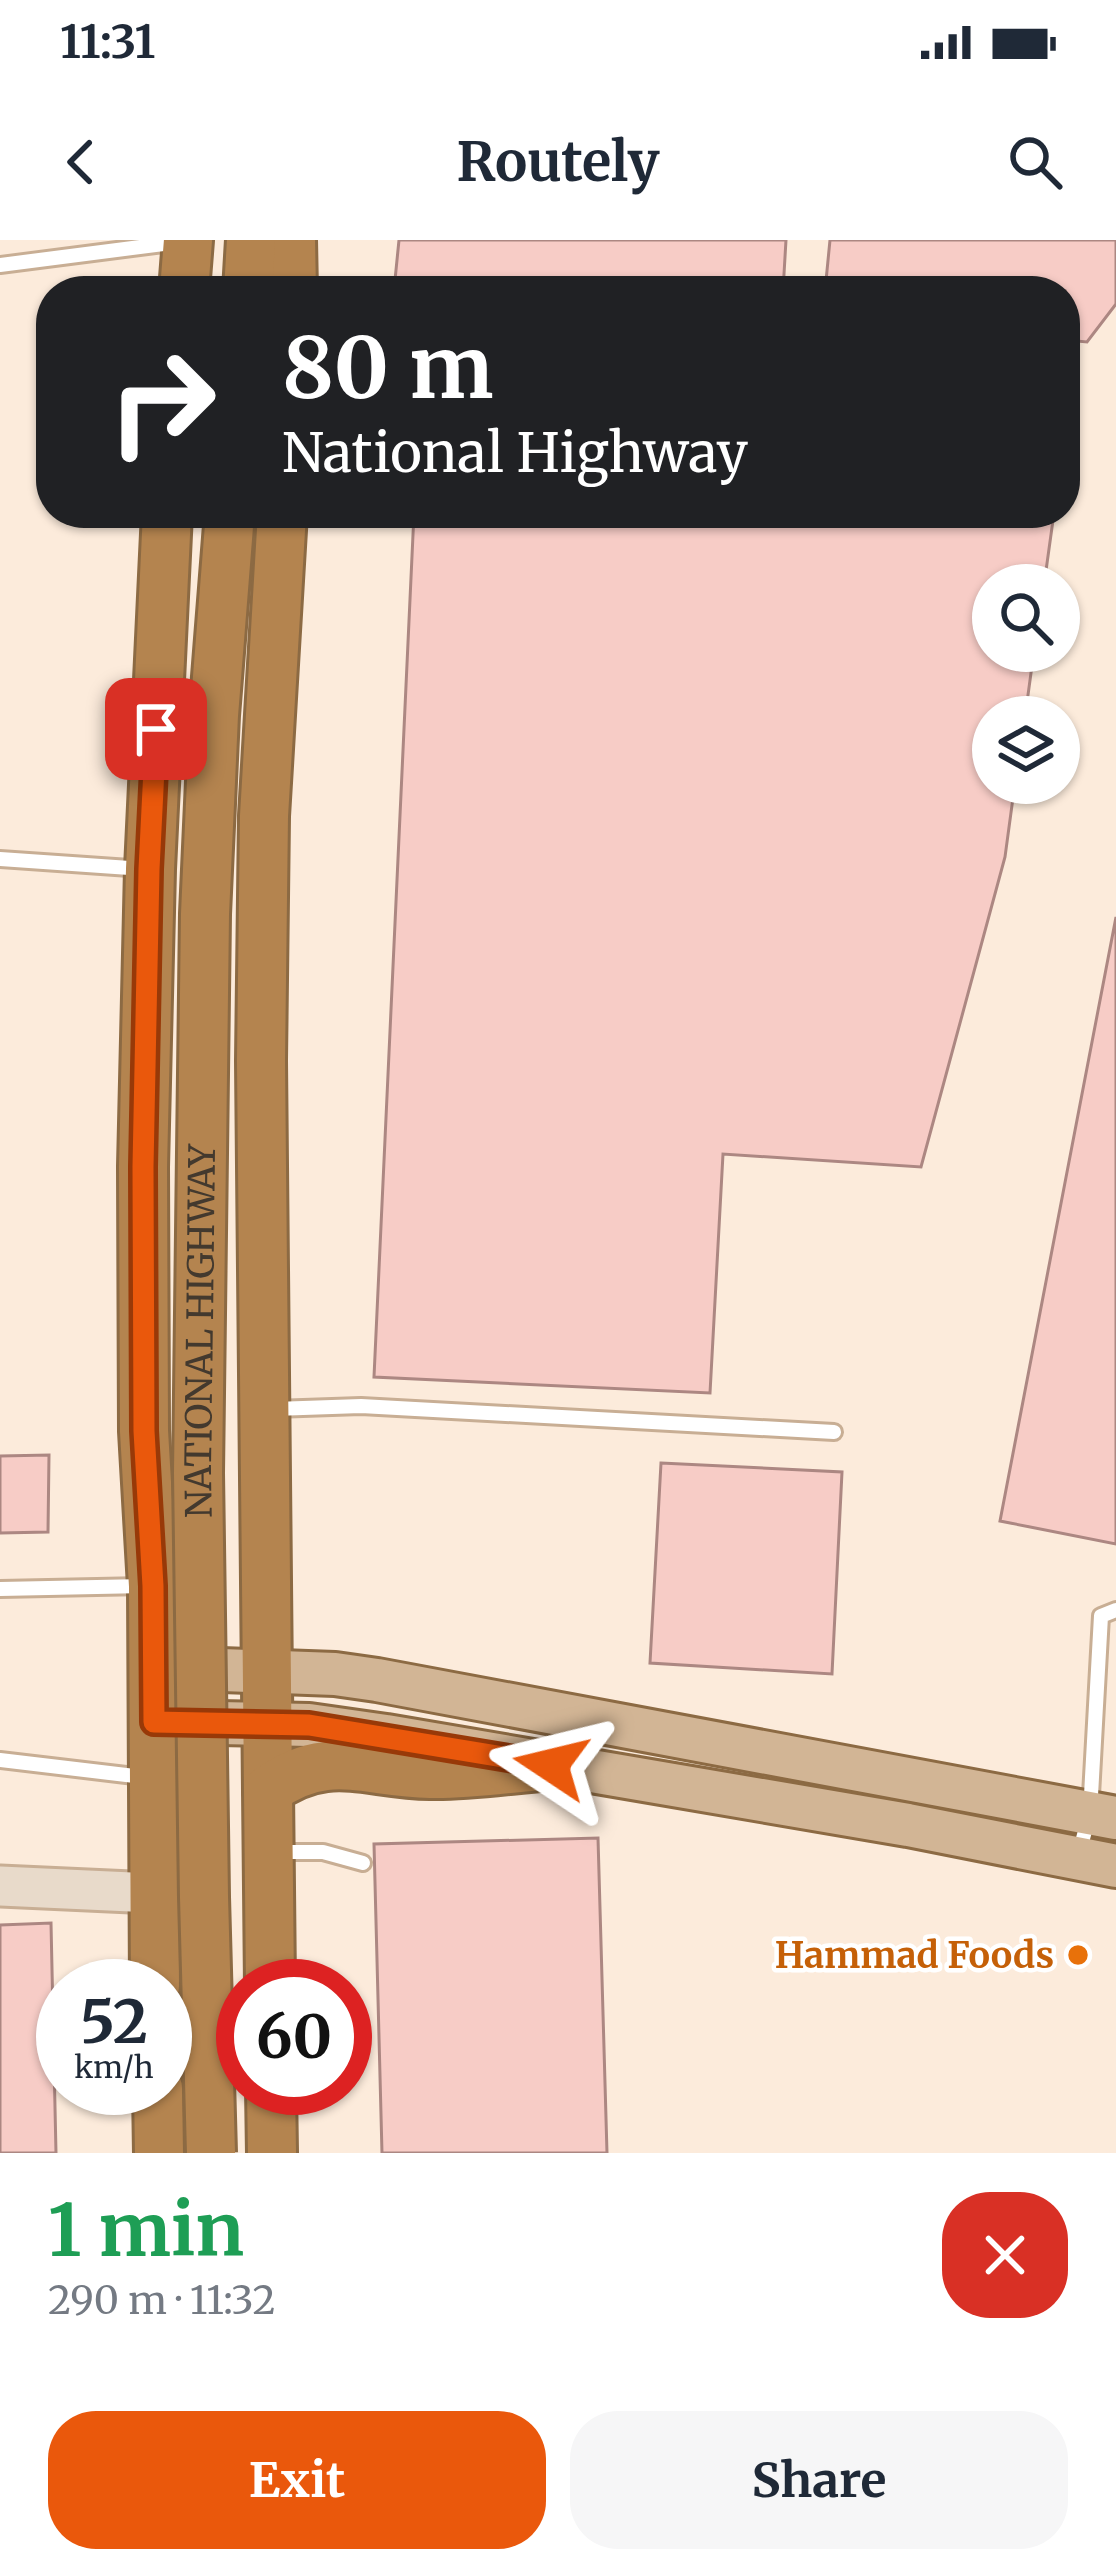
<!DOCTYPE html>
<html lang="en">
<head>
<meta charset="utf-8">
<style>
	:root { --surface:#fff; --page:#f6f6f7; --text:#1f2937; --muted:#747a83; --accent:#ea580c }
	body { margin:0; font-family:Merriweather,serif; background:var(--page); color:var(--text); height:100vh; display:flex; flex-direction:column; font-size:45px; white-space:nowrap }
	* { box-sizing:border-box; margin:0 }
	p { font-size:39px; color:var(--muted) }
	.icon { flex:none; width:66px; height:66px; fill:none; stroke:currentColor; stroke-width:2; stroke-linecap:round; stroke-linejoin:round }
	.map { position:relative; height:1913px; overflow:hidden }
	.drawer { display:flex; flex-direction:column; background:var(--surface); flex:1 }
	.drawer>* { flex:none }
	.banner { position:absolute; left:36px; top:36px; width:1044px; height:252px; border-radius:48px; box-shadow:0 3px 9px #0004; background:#202124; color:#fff; overflow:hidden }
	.tools { position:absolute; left:972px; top:324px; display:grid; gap:24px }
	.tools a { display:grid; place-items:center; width:108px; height:108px; border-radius:50%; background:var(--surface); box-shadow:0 3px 9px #0004; font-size:60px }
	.speed { position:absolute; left:36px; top:1719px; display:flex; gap:24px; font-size:60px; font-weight:700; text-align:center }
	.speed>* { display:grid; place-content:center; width:156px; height:156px; border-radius:50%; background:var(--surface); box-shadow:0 3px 9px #0004; line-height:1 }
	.speed small { font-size:30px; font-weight:400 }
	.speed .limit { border:18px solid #d22; background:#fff; color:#111 }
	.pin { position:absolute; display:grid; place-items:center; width:102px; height:102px; color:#fff; margin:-51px; border-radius:24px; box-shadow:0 6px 18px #0006 }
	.me { position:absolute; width:132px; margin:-66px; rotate:280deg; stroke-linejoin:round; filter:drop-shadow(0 0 9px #0008) }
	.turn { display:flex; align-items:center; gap:42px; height:252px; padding:0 48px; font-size:54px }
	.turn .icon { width:156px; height:156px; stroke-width:2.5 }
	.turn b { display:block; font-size:84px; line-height:102px }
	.round { display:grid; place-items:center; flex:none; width:126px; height:126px; border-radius:48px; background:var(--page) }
	.overview { display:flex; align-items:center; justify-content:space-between; height:204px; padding:0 48px }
	h1 { font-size:72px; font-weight:700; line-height:90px; color:#1e9e55 }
	.cta { display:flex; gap:24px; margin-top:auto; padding:24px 48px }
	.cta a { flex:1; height:138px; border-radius:48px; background:var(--accent); color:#fff; font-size:48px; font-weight:700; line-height:138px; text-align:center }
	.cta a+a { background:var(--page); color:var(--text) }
	.status { display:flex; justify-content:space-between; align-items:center; height:84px; padding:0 60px; background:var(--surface); direction:ltr }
	.status svg { height:33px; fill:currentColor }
	header { display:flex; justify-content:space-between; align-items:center; height:156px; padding:0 48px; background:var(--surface); font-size:54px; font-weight:700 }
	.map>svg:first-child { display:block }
	.building { fill:#f7ccc6; stroke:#ac8782; stroke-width:3 }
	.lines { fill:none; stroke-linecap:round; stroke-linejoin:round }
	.lane-casing { stroke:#c8ae94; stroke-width:20 }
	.secondary-casing { stroke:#c8ae94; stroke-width:45 }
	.primary-casing { stroke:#8c6a43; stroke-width:48 }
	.highway-casing { stroke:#8c6a43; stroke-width:54 }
	.lane { stroke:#fff; stroke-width:14 }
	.secondary { stroke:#e8daca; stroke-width:39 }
	.primary { stroke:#d2b595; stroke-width:42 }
	.highway { stroke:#b4844f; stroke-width:48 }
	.highway-bridge-casing { stroke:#8c6a43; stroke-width:54; stroke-linecap:butt }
	.highway-bridge { stroke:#b4844f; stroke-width:48 }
	.route-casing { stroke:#983908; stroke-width:30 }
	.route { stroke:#ea580c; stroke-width:21 }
	.food-dot { fill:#e8710a; stroke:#fff; stroke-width:4.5 }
	.labels { text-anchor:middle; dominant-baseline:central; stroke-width:9; stroke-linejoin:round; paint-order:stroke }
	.street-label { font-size:36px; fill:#43392e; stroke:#fff }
	.food-label { font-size:36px; font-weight:bold; fill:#c56008; stroke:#fff; text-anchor:end }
</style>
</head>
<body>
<div class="status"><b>11:31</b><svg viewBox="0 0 49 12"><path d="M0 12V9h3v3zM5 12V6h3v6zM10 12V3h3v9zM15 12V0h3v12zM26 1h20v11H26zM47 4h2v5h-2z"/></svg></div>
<header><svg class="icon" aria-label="back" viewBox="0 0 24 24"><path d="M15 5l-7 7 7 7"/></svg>Routely<svg class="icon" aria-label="search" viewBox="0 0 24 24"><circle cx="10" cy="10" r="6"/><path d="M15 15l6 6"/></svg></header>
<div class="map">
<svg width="1116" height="1913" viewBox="0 0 1116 1913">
	<rect width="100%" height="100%" fill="#fcebdb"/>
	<g class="building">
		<polygon points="399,0 786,0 783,51 394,50"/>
		<polygon points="830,0 1116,0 1116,64 1087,102 1065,100 1065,51 825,51"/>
		<polygon points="1065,144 1072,144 1065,196"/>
		<polygon points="414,273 1054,273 1044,345 993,345 993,411 1034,411 1025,477 993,477 993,543 1015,543 1005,617 921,927 723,914 710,1153 374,1137"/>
		<polygon points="1116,677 1116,1304 1000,1281"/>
		<polygon points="49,1215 48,1292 0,1293 0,1216"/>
		<polygon points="661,1223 842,1232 832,1434 650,1423"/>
		<polygon points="598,1598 607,1913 382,1913 374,1604"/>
		<polygon points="51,1683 56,1913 0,1913 0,1685"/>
	</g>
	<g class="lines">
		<g class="lane-casing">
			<g id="lane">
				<polyline points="0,25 179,2"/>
				<polyline points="0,619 144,629"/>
				<polyline points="274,1169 361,1166 834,1192"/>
				<polyline points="0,1349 145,1346"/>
				<polyline points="0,1520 143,1537"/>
				<polyline points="274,1612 323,1612 363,1623"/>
				<polyline points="1079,1613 1090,1573 1101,1376 1116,1370"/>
			</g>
		</g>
		<g class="secondary-casing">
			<polyline id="secondary" points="0,1646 153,1653"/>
		</g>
		<g class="primary-casing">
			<g id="primary">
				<polyline points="167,1428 335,1434 377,1440 1116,1578"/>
				<polyline points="170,1482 309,1485 386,1496 908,1585 1116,1626"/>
			</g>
		</g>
		<g class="highway-casing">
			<g id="highway">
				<polyline points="291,0 292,51"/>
				<polyline points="184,51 188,0"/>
				<polyline points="248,51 251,0"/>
				<polyline points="268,1550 261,821 264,576 282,273"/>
				<polyline points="155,1746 153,1346 144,1191 143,927 150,629 167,273"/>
				<path d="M270,1746l-2,-196c59,-43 97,-17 162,-16 40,1 81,-6 121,-9"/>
				<polyline points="158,1848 159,1913"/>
				<polyline points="271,1848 272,1913"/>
			</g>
		</g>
		<use href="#lane" class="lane"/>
		<use href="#secondary" class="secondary"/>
		<use href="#primary" class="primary"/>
		<use href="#highway" class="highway"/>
		<g class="highway-bridge-casing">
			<g id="highway-bridge">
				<path id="s1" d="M211,1913l-7,-256 -6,-424 7,-559 9,-199 16,-202"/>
			</g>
		</g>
		<use href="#highway-bridge" class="highway-bridge"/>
	</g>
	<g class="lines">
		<g class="route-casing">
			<polyline id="route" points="156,489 149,629 143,927 144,1191 153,1346 154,1482 309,1485 551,1525"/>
		</g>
		<use href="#route" class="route"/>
	</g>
	<circle class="food-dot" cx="1078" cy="1715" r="12"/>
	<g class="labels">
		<g class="street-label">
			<text stroke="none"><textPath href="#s1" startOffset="822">NATIONAL HIGHWAY</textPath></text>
		</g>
		<g class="food-label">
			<text x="1054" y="1715">Hammad Foods</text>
		</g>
	</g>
</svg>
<div class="tools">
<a><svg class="icon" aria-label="search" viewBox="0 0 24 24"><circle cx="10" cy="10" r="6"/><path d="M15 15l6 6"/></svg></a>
<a><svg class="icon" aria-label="layers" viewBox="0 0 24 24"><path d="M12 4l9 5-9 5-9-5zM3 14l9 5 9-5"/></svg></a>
</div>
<div class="speed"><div>52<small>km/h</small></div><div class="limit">60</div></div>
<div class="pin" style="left:156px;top:489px;background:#d93025"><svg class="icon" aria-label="arrive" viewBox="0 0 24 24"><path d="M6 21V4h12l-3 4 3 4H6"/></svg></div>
<svg class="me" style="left:551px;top:1525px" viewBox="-20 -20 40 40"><path d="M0-17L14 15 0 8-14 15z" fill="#ea580c" stroke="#fff" stroke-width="4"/></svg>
<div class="banner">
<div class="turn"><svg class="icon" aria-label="right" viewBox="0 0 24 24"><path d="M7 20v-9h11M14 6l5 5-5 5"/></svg><div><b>80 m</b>National Highway</div></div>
</div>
</div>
<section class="drawer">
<div class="overview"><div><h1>1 min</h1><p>290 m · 11:32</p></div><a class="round" style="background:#d93025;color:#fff"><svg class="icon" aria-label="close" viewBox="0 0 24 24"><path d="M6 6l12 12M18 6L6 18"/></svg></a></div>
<div class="cta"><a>Exit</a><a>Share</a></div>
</section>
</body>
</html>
